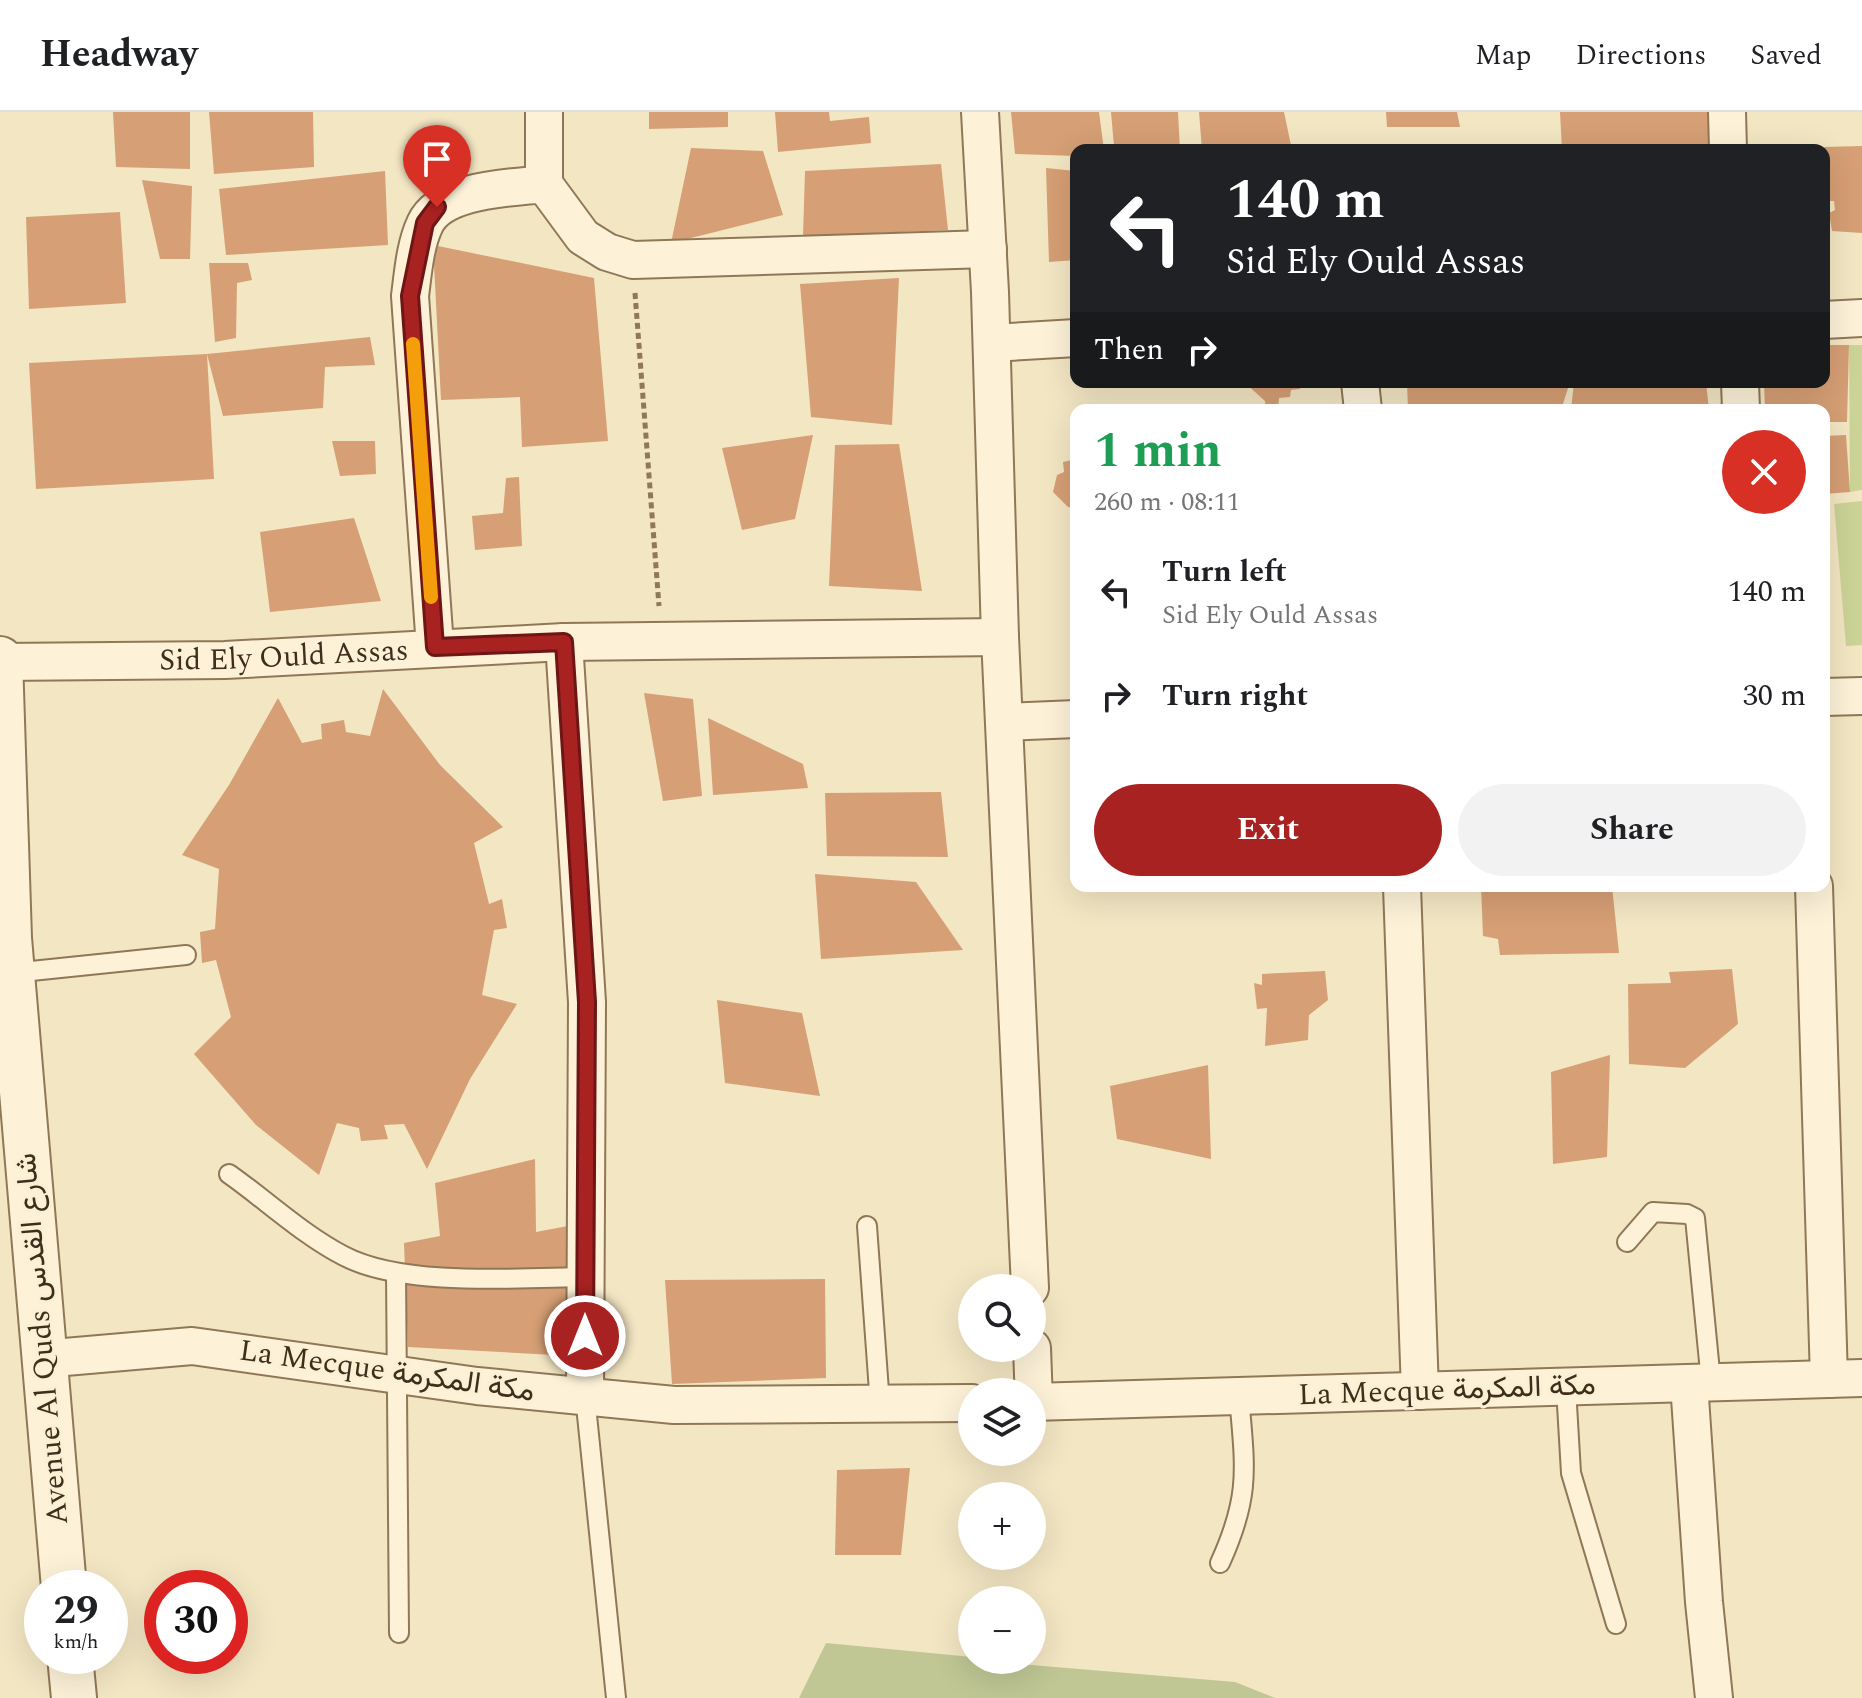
<!DOCTYPE html>
<html lang="en">
<head>
<meta charset="utf-8">
<style>
	:root { --surface:#fff; --page:#f2f2f2; --text:#202124; --muted:#757577; --line:#e0e0e0; --accent:#a72220 }
	body { margin:0; font-family:Spectral,Vazirmatn,serif; background:var(--page); color:var(--text); height:100vh; display:flex; flex-direction:column; font-size:30px; white-space:nowrap }
	* { box-sizing:border-box; margin:0 }
	p { font-size:26px; color:var(--muted) }
	.icon { flex:none; width:44px; height:44px; fill:none; stroke:currentColor; stroke-width:2; stroke-linecap:round; stroke-linejoin:round }
	.map { position:relative; flex:1; overflow:hidden }
	.panel { position:absolute; left:1070px; top:292px; width:760px; height:488px; display:flex; flex-direction:column; background:var(--surface); border-radius:16px; box-shadow:0 8px 32px #0002 }
	.panel>* { flex:none }
	.guide { position:absolute; left:1070px; top:32px; width:760px; height:244px; border-radius:16px; box-shadow:0 8px 32px #0002; background:#202124; color:#fff; overflow:hidden }
	.controls { position:absolute; left:958px; top:1162px; display:grid; gap:16px }
	.controls a { display:grid; place-items:center; width:88px; height:88px; border-radius:50%; background:var(--surface); box-shadow:0 8px 32px #0002; font-size:40px }
	.speed { position:absolute; left:24px; top:1458px; display:flex; gap:16px; font-size:40px; font-weight:700; text-align:center }
	.speed>* { display:grid; place-content:center; width:104px; height:104px; border-radius:50%; background:var(--surface); box-shadow:0 8px 32px #0002; line-height:1 }
	.speed small { font-size:20px; font-weight:400 }
	.speed .limit { border:12px solid #d22; background:#fff; color:#111 }
	.pin { position:absolute; display:grid; place-items:center; width:68px; height:68px; color:#fff; margin:-82px -34px; border-radius:50% 50% 50% 0; rotate:-45deg; box-shadow:0 0 8px #0007 }
	.pin .icon { rotate:45deg }
	.me { position:absolute; width:88px; margin:-44px; rotate:0deg; stroke-linejoin:round; filter:drop-shadow(0 0 6px #0008) }
	.turn { display:flex; align-items:center; gap:28px; height:168px; padding:0 24px; font-size:36px }
	.turn .icon { width:104px; height:104px; stroke-width:2.5 }
	.turn b { display:block; font-size:56px; line-height:68px }
	.then { display:flex; align-items:center; height:76px; padding:0 24px; background:#0003; gap:16px; font-size:30px }
	.round { display:grid; place-items:center; flex:none; width:84px; height:84px; border-radius:42px; background:var(--page) }
	.overview { display:flex; align-items:center; justify-content:space-between; height:136px; padding:0 24px }
	h1 { font-size:48px; font-weight:700; line-height:60px; color:#1e9e55 }
	.action { display:flex; gap:16px; margin-top:auto; padding:16px 24px }
	.action a { flex:1; height:92px; border-radius:48px; background:var(--accent); color:#fff; font-size:32px; font-weight:700; line-height:92px; text-align:center }
	.action a+a { background:var(--page); color:var(--text) }
	ul { padding:0; list-style:none }
	li { display:flex; align-items:center; gap:24px; height:104px; padding:0 24px }
	li div { flex:1 }
	li b { display:block; font-size:30px }
	li em { font-style:normal }
	header { display:flex; align-items:center; gap:48px; box-sizing:border-box; height:112px; padding:0 40px; background:var(--surface); border-bottom:2px solid var(--line) }
	header strong { font-size:38px }
	nav { display:flex; gap:44px; margin-inline-start:auto; font-size:28px }
	.map>svg:first-child { display:block }
	.green { fill:#cbd396 }
	.cemetery { fill:#c0c795 }
	.building { fill:#d69f75 }
	.lines { fill:none; stroke-linecap:round; stroke-linejoin:round }
	.service-casing { stroke:#907757; stroke-width:22 }
	.minor-casing { stroke:#907757; stroke-width:40 }
	.tertiary-casing { stroke:#907757; stroke-width:48 }
	.path { stroke:#907757; stroke-width:5; stroke-dasharray:6 4; stroke-linecap:butt }
	.service { stroke:#fdf2d8; stroke-width:18 }
	.minor { stroke:#fdf2d8; stroke-width:36 }
	.tertiary { stroke:#fdf2d8; stroke-width:44 }
	.route-casing { stroke:#6d1615; stroke-width:20 }
	.route { stroke:#a72220; stroke-width:14 }
	.slow { stroke:#f59e0b; stroke-width:14 }
	.labels { text-anchor:middle; dominant-baseline:central; stroke-width:6; stroke-linejoin:round; paint-order:stroke }
	.street-label { font-size:30px; fill:#3f2e1d; stroke:#faf0d4 }
</style>
</head>
<body>
<header>
<strong>Headway</strong>
<nav><a>Map</a><a>Directions</a><a>Saved</a></nav>
</header>
<div class="map">
<svg width="1862" height="1586" viewBox="0 0 1862 1586">
	<rect width="100%" height="100%" fill="#f3e6c3"/>
	<g class="green">
		<polygon points="1849,233 1862,233 1862,378 1850,380"/>
		<polygon points="1862,389 1862,533 1846,534 1834,392"/>
	</g>
	<polygon class="cemetery" points="826,1531 972,1545 972,1548 1235,1570 1275,1586 799,1586"/>
	<g class="building">
		<polygon points="113,0 190,0 190,57 116,55"/>
		<polygon points="209,0 313,0 314,55 214,62"/>
		<polygon points="649,0 728,0 728,15 649,17"/>
		<polygon points="775,0 829,0 830,9 869,5 871,31 778,40"/>
		<polygon points="1011,0 1099,0 1104,38 1076,38 1076,44 1015,42"/>
		<polygon points="1111,0 1178,0 1180,38 1114,34"/>
		<polygon points="1199,0 1284,0 1292,38 1202,38"/>
		<polygon points="1386,0 1457,0 1460,15 1387,15"/>
		<polygon points="1560,0 1709,0 1712,38 1562,38"/>
		<polygon points="1862,34 1862,121 1832,119 1829,101 1835,98 1834,89 1824,89 1824,35"/>
		<polygon points="691,36 763,39 783,103 671,131"/>
		<polygon points="941,52 948,118 803,124 805,59"/>
		<polygon points="1046,56 1076,59 1076,148 1049,150"/>
		<polygon points="385,59 388,133 226,143 219,77"/>
		<polygon points="142,68 192,74 190,147 160,147"/>
		<polygon points="120,100 126,191 29,197 26,105"/>
		<polygon points="433,133 594,166 608,329 522,335 520,285 441,288"/>
		<polygon points="209,151 248,151 252,168 237,171 236,226 215,230"/>
		<polygon points="899,166 892,313 811,305 800,172"/>
		<polygon points="370,225 375,253 325,255 323,296 223,304 207,242"/>
		<polygon points="1824,233 1849,233 1847,310 1824,310 1824,298 1765,298 1764,270 1824,270"/>
		<polygon points="207,242 214,367 36,377 29,251"/>
		<polygon points="1244,270 1301,270 1300,277 1291,278 1290,285 1279,286 1278,298 1266,298 1265,289"/>
		<polygon points="1407,270 1570,270 1561,298 1408,298"/>
		<polygon points="1574,270 1706,270 1709,298 1571,298"/>
		<polygon points="813,323 795,407 742,418 722,336"/>
		<polygon points="1846,323 1850,380 1824,382 1824,324"/>
		<polygon points="332,329 375,329 376,362 340,364"/>
		<polygon points="899,332 922,479 829,474 835,333"/>
		<polygon points="1076,347 1076,396 1068,395 1053,380 1057,363 1064,360 1063,350"/>
		<polygon points="519,365 522,434 475,438 472,404 503,401 506,366"/>
		<polygon points="354,406 381,489 270,500 260,420"/>
		<polygon points="383,577 440,653 503,715 474,731 489,792 502,787 507,816 494,818 482,883 517,892 470,967 427,1057 404,1012 384,1013 388,1027 361,1029 359,1016 337,1011 319,1063 256,1013 194,942 231,905 216,848 202,851 200,820 215,817 219,757 182,743 229,673 278,586 302,631 322,627 321,612 344,608 346,620 370,624"/>
		<polygon points="644,581 693,587 702,684 663,689"/>
		<polygon points="708,606 803,652 808,676 713,683"/>
		<polygon points="941,680 948,745 827,744 825,681"/>
		<polygon points="815,762 916,770 963,838 821,847"/>
		<polygon points="1481,774 1612,774 1619,841 1500,843 1498,827 1483,824"/>
		<polygon points="1732,857 1738,912 1685,956 1629,952 1628,872 1671,871 1669,860"/>
		<polygon points="1325,859 1328,888 1309,903 1308,928 1265,934 1267,896 1257,897 1254,871 1262,873 1262,862"/>
		<polygon points="717,888 802,901 820,984 725,971"/>
		<polygon points="1610,943 1607,1045 1553,1052 1551,960"/>
		<polygon points="1208,953 1211,1047 1117,1027 1110,974"/>
		<polygon points="535,1047 536,1120 573,1113 573,1244 408,1235 404,1131 440,1124 435,1071"/>
		<polygon points="825,1167 826,1266 672,1272 665,1168"/>
		<polygon points="910,1356 901,1443 835,1443 837,1358"/>
	</g>
	<g class="lines">
		<g class="service-casing">
			<g id="service">
				<polyline points="12,861 186,843"/>
				<path d="M229,1062c37,26 74,61 115,82 59,31 174,22 242,21"/>
				<polyline points="867,1114 880,1293"/>
				<polyline points="1627,1130 1653,1100 1687,1102 1695,1106 1711,1270"/>
				<polyline points="396,1161 399,1521"/>
				<polyline points="1566,1276 1571,1361 1616,1512"/>
				<polyline points="585,1284 616,1586"/>
				<path d="M1220,1451c31,-68 25,-95 19,-167"/>
			</g>
		</g>
		<g class="minor-casing">
			<g id="minor">
				<polyline points="544,0 544,72 583,125 607,140 633,148 988,137"/>
				<polyline points="980,0 990,180 1000,525 1030,1176"/>
				<polyline points="1727,0 1728,38"/>
				<polyline points="1824,208 1862,206"/>
				<polyline points="992,231 1076,226"/>
				<polyline points="1360,270 1363,298"/>
				<polyline points="1740,270 1741,298"/>
				<polyline points="564,530 587,890 585,1284"/>
				<path d="M435,535l-25,-351c3,-23 5,-51 15,-72 16,-35 85,-36 119,-40"/>
				<path id="s1" d="M0,550l225,-2 339,-18 436,-5"/>
				<polyline points="1824,585 1862,584"/>
				<polyline points="1005,610 1076,607"/>
				<polyline points="1402,774 1420,1279"/>
				<polyline points="1814,774 1829,1267"/>
				<polyline points="1032,1236 1034,1290"/>
				<polyline points="42,1247 192,1234 477,1274 674,1293 972,1291"/>
				<polyline points="1689,1271 1704,1490 1714,1586"/>
				<polyline points="1032,1290 1862,1266"/>
			</g>
		</g>
		<g class="tertiary-casing">
			<g id="tertiary">
				<polyline points="0,547 9,826 64,1476"/>
				<polyline points="70,1544 74,1586"/>
			</g>
		</g>
		<polyline class="path" points="635,181 659,494"/>
		<use href="#service" class="service"/>
		<use href="#minor" class="minor"/>
		<use href="#tertiary" class="tertiary"/>
	</g>
	<g class="lines">
		<g class="route-casing">
			<polyline id="route" points="437,95 425,111 410,184 435,535 564,530 587,890 585,1224"/>
		</g>
		<use href="#route" class="route"/>
		<polyline class="slow" points="413,232 431,485"/>
	</g>
	<g class="labels">
		<g class="street-label">
			<text stroke="none"><textPath href="#s1" startOffset="284">Sid Ely Ould Assas</textPath></text>
			<text transform="translate(42 1227) rotate(-95)">Avenue Al Quds شارع القدس</text>
			<text transform="translate(387 1259) rotate(8)">La Mecque مكة المكرمة</text>
			<text transform="translate(1447 1278) rotate(-2)">La Mecque مكة المكرمة</text>
		</g>
	</g>
</svg>
<div class="controls">
<a><svg class="icon" aria-label="search" viewBox="0 0 24 24"><circle cx="10" cy="10" r="6"/><path d="M15 15l6 6"/></svg></a>
<a><svg class="icon" aria-label="layers" viewBox="0 0 24 24"><path d="M12 4l9 5-9 5-9-5zM3 14l9 5 9-5"/></svg></a>
<a>+</a>
<a>−</a>
</div>
<div class="speed"><div>29<small>km/h</small></div><div class="limit">30</div></div>
<div class="pin" style="left:437px;top:95px;background:#d93025"><svg class="icon" aria-label="arrive" viewBox="0 0 24 24"><path d="M6 21V4h12l-3 4 3 4H6"/></svg></div>
<svg class="me" style="left:585px;top:1224px" viewBox="-20 -20 40 40"><circle r="17" fill="#a72220" stroke="#fff" stroke-width="3"/><path d="M0-11L8 9 0 5-8 9z" fill="#fff"/></svg>
<div class="guide">
<div class="turn"><svg class="icon" aria-label="left" viewBox="0 0 24 24"><path d="M17 20v-9H6M10 6l-5 5 5 5"/></svg><div><b>140 m</b>Sid Ely Ould Assas</div></div>
<div class="then">Then<svg class="icon" aria-label="right" viewBox="0 0 24 24"><path d="M7 20v-9h11M14 6l5 5-5 5"/></svg></div>
</div>
<section class="panel">
<div class="overview"><div><h1>1 min</h1><p>260 m · 08:11</p></div><a class="round" style="background:#d93025;color:#fff"><svg class="icon" aria-label="close" viewBox="0 0 24 24"><path d="M6 6l12 12M18 6L6 18"/></svg></a></div>
<ul>
<li><svg class="icon" aria-label="left" viewBox="0 0 24 24"><path d="M17 20v-9H6M10 6l-5 5 5 5"/></svg><div><b>Turn left</b><p>Sid Ely Ould Assas</p></div><em>140 m</em></li>
<li><svg class="icon" aria-label="right" viewBox="0 0 24 24"><path d="M7 20v-9h11M14 6l5 5-5 5"/></svg><div><b>Turn right</b></div><em>30 m</em></li>
</ul>
<div class="action"><a>Exit</a><a>Share</a></div>
</section>
</div>
</body>
</html>
